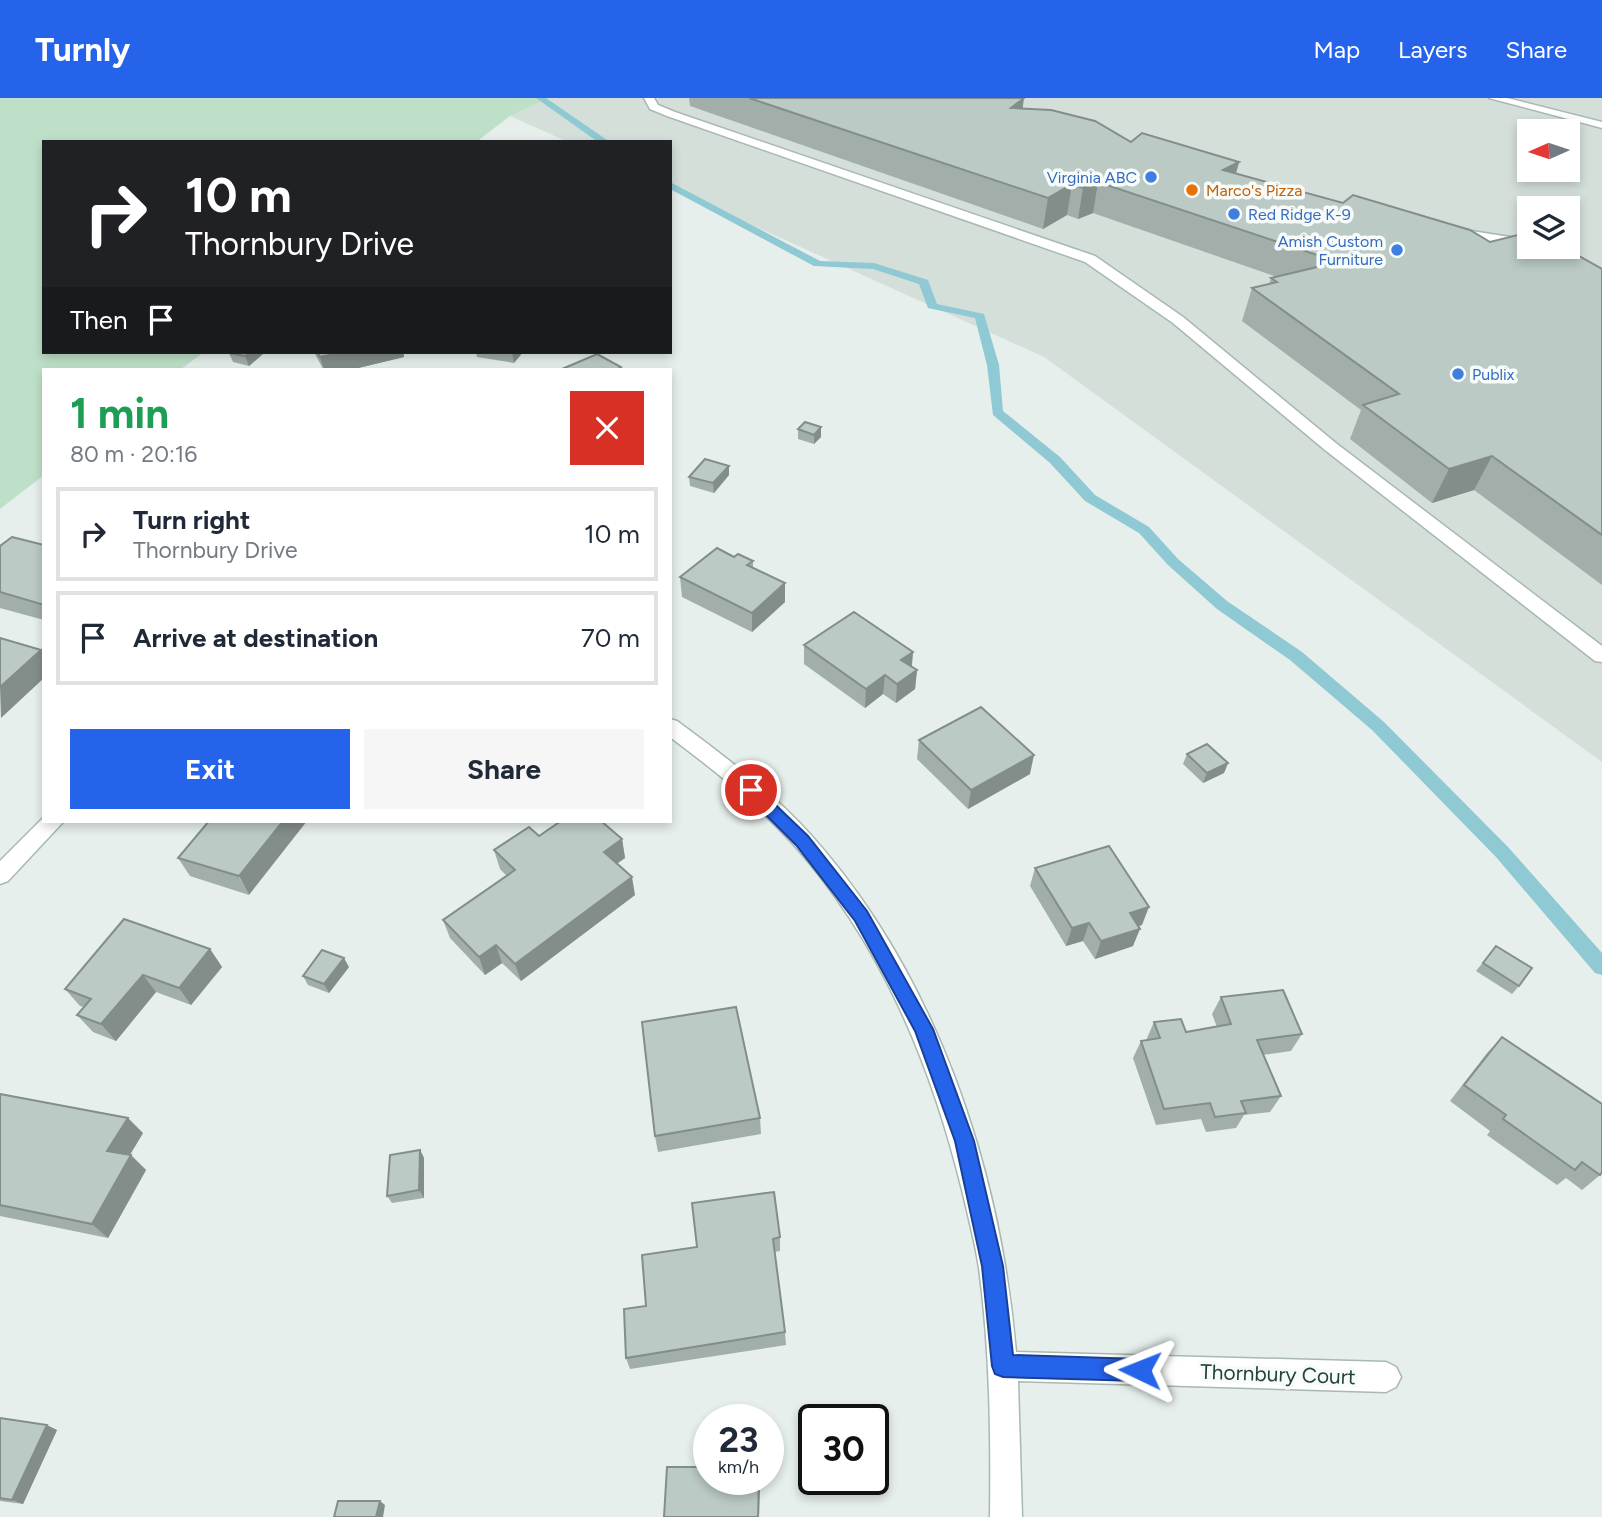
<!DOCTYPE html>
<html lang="en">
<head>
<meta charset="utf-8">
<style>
	:root { --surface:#fff; --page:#f6f6f7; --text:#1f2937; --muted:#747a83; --line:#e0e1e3; --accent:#2563eb }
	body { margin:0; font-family:Figtree,sans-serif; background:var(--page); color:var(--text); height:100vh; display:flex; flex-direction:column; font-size:26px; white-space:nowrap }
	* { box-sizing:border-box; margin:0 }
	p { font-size:23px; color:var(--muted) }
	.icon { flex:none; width:38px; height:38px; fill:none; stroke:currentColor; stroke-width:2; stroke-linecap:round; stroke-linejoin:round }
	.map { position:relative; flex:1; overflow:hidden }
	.panel { position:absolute; left:42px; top:270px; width:630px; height:455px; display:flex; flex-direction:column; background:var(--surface); border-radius:0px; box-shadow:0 4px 10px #0003 }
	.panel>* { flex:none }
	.banner { position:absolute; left:42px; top:42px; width:630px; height:214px; border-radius:0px; box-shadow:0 4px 10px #0003; background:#202124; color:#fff; overflow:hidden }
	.needle { width:46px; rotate:267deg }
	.fabs { position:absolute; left:1517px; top:21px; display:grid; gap:14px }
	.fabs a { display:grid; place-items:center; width:63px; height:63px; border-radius:0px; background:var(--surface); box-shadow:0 4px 10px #0003; font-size:35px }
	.speed { position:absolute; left:693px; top:1306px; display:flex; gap:14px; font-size:35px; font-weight:700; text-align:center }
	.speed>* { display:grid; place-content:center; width:91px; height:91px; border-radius:50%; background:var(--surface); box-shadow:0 4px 10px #0003; line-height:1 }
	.speed small { font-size:18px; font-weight:400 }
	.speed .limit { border:4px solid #111; border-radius:10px; background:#fff; color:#111 }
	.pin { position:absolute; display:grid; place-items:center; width:60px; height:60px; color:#fff; margin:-30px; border:4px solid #fff; border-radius:50%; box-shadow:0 2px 7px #0007 }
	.me { position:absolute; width:77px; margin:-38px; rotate:272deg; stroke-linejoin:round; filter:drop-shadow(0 0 5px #0008) }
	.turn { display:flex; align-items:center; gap:24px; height:147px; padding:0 28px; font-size:32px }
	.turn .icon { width:91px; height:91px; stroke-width:2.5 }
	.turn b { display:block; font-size:49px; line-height:60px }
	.then { display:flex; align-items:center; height:66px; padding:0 28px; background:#0003; gap:14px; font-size:26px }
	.round { display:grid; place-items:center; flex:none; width:74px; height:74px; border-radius:0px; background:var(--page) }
	.summary { display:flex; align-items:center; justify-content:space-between; height:119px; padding:0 28px }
	h1 { font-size:42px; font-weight:700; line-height:52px; color:#1e9e55 }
	.action { display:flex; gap:14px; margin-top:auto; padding:14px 28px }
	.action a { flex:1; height:80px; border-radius:0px; background:var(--accent); color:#fff; font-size:28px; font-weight:700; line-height:80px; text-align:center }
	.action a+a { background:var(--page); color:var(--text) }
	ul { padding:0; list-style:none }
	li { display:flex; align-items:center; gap:21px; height:94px; margin:0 14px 10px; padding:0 14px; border:4px solid var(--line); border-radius:0px }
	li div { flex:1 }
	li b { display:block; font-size:26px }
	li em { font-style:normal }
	header { display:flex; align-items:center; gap:42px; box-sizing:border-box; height:98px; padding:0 35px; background:var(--accent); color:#fff }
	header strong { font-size:33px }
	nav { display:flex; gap:38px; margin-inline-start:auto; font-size:24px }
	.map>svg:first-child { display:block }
	.built { fill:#d4dfda; fill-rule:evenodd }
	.green { fill:#bfe0c8 }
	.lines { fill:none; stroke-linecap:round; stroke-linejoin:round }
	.stream { fill:#8ec9d4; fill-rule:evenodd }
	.service-casing { stroke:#a8b8b2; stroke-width:3 }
	.minor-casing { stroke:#a8b8b2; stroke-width:3 }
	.service { fill:#fff; fill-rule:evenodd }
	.minor { fill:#fff; fill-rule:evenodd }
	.wall { fill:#a1aea9 }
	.shaded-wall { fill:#838d89 }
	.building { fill:#bbcac4; stroke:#838d89; stroke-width:2 }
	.route { fill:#2563eb; stroke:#184099; stroke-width:2 }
	.shop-dot { fill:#3f7fe0; stroke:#f7fbf9; stroke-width:2.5 }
	.food-dot { fill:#e8710a; stroke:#f7fbf9; stroke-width:2.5 }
	.labels { text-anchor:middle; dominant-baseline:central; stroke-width:7; stroke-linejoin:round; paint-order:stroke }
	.far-shop-label { font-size:16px; fill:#366cbe; stroke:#f7fbf9; text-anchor:end }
	.far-food-label { font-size:16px; fill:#c56008; stroke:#f7fbf9; text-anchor:start }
	.near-street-label { font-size:21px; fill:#24423a; stroke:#f7fbf9 }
</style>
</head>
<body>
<header>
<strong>Turnly</strong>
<nav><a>Map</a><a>Layers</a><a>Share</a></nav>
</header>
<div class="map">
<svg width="1602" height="1419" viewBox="0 0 1602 1419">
	<rect width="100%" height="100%" fill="#e6efeb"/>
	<path class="built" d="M550,0h1052v664l-558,-405 -374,-169v-46h-102l-58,-26zM1530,33h38v39h-38zM1530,110h38v39h-38z"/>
	<polygon class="green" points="0,0 550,0 510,18 476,44 44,44 44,254 204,254 181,271 44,271 44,377 0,411"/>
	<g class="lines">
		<g class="stream">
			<polygon points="536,0 546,0 610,44 598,44"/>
			<polygon points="670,84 820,163 874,165 928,182 937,206 984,216 999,267 1003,313 1060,359 1095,397 1149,429 1178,461 1227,503 1302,554 1384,624 1508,749 1602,855 1602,877 1595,875 1496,759 1372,632 1290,562 1217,511 1168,467 1139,435 1085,403 1050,365 993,317 987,267 975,220 928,210 919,186 873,171 814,168 670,91"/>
		</g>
		<g class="service-casing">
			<g id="service">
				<polygon points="644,0 654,0 658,7 675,14 1095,158 1183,219 1337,346 1602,548 1602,564 1595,563 1325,352 1173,225 1085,164 667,18 650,11"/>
				<polygon points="1489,0 1507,0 1602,24 1602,30"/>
				<polygon points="1452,130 1530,142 1530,149 1534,149 1530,150 1448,137 1448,131"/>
			</g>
		</g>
		<g class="minor-casing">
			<g id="minor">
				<path d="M670,621l7,2c46,34 94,70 133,113 126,140 190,333 206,518l370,10 10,5 5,10 -5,10 -10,5 -368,-11 4,136h-32c1,-83 0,-167 -11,-249 -4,-26 -11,-52 -17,-78 -31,-126 -81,-247 -168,-345 -37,-41 -80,-75 -124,-108z"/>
				<polygon points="44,719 44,723 64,723 8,783 0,786 0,763"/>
			</g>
		</g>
		<use href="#service" class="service"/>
		<use href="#minor" class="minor"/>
	</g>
	<g class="wall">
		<polygon points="689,0 1023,0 1023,10 1131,44 1239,64 1236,75 1343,105 1490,144 1602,171 1602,487 1474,392 1432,405 1350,341 1361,312 1242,223 1252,190 1269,186 1271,180 1277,179 1093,115 1078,121 1067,117 1043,131 690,8"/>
		<polygon points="314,254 403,254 404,259 354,271 323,271"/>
		<polygon points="476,254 523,254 514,265 477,259"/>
		<polygon points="229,255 264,255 249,268 233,264"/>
		<polygon points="798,331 821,339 814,346 798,341"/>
		<polygon points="729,377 714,395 690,388 689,379"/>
		<polygon points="44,447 44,522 0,510 0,448"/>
		<polygon points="734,459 753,463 753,470 785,504 752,534 682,499 680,479"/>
		<polygon points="804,547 913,554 912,568 917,572 915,591 896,605 883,596 865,610 804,566"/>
		<polygon points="919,642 1030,676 968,711 917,661"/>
		<polygon points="1187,656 1228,665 1224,675 1203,685 1183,666"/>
		<polygon points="209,723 249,797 190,778 178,760"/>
		<polygon points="539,738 622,741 625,760 617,766 635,797 521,883 502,865 485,877 450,840 443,822 507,778 500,771 494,752"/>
		<polygon points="1035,770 1142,827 1138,828 1133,848 1095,861 1083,843 1066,848 1030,788"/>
		<polygon points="1496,848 1519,888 1512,896 1476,873"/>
		<polygon points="210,851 222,869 191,907 156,894 116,943 93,934 77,917 84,909 80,908 65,891"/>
		<polygon points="349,869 329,895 308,887 303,878"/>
		<polygon points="1221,899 1302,936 1291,953 1263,957 1281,998 1270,1014 1244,1017 1236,1030 1206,1034 1201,1021 1156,1027 1133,960 1141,943 1147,942 1147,940 1154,924 1186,934 1217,929 1212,916"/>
		<polygon points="1502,939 1600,1077 1582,1092 1566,1080 1557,1087 1487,1037 1490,1033 1450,1003 1487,955"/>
		<polygon points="0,996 143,1035 130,1057 146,1072 108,1140 0,1118"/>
		<polygon points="760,1020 761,1036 658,1054 655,1038"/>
		<polygon points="420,1052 424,1060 424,1100 392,1105 387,1098"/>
		<polygon points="780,1139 780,1153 774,1154 785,1234 786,1247 630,1271 626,1260 646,1208 642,1157"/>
		<polygon points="0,1320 57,1332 23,1406 0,1403"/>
	</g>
	<g class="shaded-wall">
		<polygon points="1024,0 1020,30 1011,10"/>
		<polygon points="1239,64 1231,94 1223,72"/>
		<polygon points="1098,84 1093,115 1078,121 1083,90"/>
		<polygon points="1072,86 1067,117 1043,131 1048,100"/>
		<polygon points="251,254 264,254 264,255 249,268 245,258"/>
		<polygon points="344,254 403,254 404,259 354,271 324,271 320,259"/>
		<polygon points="512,254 523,254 514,265"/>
		<polygon points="821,329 821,339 814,346 814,337"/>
		<polygon points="1492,358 1474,392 1432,405 1449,371"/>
		<polygon points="729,368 729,377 714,395 713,385"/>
		<polygon points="785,485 785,504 752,534 752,515"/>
		<polygon points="41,552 44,556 44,580 1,620 0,589"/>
		<polygon points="913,554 911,573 901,562"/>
		<polygon points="917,572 915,591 896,605 897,586"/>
		<polygon points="885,577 883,596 865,610 866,591"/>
		<polygon points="1034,657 1030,676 968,711 971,692"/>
		<polygon points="1228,665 1224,675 1203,685 1207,675"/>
		<polygon points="283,723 307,723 249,797 239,778"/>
		<polygon points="622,741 625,760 607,772 604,754"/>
		<polygon points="632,779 635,797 521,883 515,866"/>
		<polygon points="1149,809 1142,827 1123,833 1130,815"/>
		<polygon points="1089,825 1083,843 1066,848 1072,830"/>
		<polygon points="1140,831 1133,848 1095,861 1101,843"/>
		<polygon points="496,847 502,865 485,877 479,859"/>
		<polygon points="210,851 222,869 191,907 179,890"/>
		<polygon points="344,860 349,869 329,895 324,886"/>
		<polygon points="143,877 156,894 116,943 101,926"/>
		<polygon points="128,1020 143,1035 123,1068 107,1053"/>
		<polygon points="420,1052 424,1060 424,1100 419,1092"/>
		<polygon points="131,1057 146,1072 108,1140 92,1126"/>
		<polygon points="47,1327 57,1332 23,1406 12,1402"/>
		<polygon points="759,1381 760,1381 759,1419 758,1419"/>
		<polygon points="380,1403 385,1407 383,1419 376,1419"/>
	</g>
	<g class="building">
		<polygon points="749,0 1024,0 1011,10 1051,12 1095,23 1131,44 1142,35 1239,64 1223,72 1343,105 1353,97 1470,132 1490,144 1530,134 1530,149 1563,149 1602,171 1602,437 1492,358 1449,371 1363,307 1399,296 1252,190 1277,184 1271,180 1338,164 1098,84 1083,90 1072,86 1048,100"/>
		<polygon points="231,254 251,254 245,258 229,255"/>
		<polygon points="317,254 344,254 320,259"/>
		<polygon points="597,256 621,269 618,271 562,271"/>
		<polygon points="805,324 821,329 814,337 798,331"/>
		<polygon points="705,361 729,368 713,385 689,379"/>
		<polygon points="12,439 44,447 44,507 0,494 0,448"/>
		<polygon points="717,450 734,459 738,456 753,463 747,467 785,485 752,515 680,479"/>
		<polygon points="854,514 913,554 901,562 917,572 897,586 885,577 866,591 804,547"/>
		<polygon points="0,540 41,552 0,589"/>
		<polygon points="981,609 1034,657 971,692 919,642"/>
		<polygon points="1207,646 1228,665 1207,675 1187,656"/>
		<polygon points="209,723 283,723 239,778 178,760"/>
		<polygon points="561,723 601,723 622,741 604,754 632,779 515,866 496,847 479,859 443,822 515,772 494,752 529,729 539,738"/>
		<polygon points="1109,748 1149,809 1130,815 1140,831 1101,843 1089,825 1072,830 1035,770"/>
		<polygon points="124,821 210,851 179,890 143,877 101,926 77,917 91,901 65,891"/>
		<polygon points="1496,848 1532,870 1519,888 1483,865"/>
		<polygon points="322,852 344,860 324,886 303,878"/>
		<polygon points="1283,892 1302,936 1257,942 1281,998 1241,1003 1246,1015 1215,1019 1210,1005 1164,1011 1141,943 1160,940 1154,924 1181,921 1186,934 1231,926 1221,899"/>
		<polygon points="736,909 760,1020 655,1038 642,924"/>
		<polygon points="1502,939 1602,1006 1602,1074 1600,1077 1582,1064 1575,1072 1503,1021 1506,1017 1464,987"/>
		<polygon points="0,996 128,1020 107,1053 131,1057 92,1126 0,1107"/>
		<polygon points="420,1052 419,1092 387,1098 390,1057"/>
		<polygon points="774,1094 780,1139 773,1141 785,1234 626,1260 624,1211 646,1208 642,1157 697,1149 692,1105"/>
		<polygon points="0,1320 47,1327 12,1402 0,1400"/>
		<polygon points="667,1369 709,1369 709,1381 759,1381 758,1419 664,1419"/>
		<polygon points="338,1403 380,1403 376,1419 334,1419"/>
	</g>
	<polygon class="route" points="751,686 756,688 808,738 867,813 933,931 974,1043 1003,1168 1013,1257 1140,1261 1148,1264 1151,1272 1148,1280 1140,1283 1003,1279 995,1276 992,1268 982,1168 955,1043 915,933 855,823 796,747 745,696 743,692 745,688"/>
	<g class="shop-dot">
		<circle cx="1151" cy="79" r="7"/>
		<circle cx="1234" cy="116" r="7"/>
		<circle cx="1397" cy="152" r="7"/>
		<circle cx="1458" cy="276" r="7"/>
	</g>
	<circle class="food-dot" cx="1192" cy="92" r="7"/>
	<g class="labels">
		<g class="far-shop-label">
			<text x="1137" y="79">Virginia ABC</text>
			<text x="1248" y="116" text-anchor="start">Red Ridge K-9</text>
			<text x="1383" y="143">Amish Custom<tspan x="1383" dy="18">Furniture</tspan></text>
			<text x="1472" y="276" text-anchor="start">Publix</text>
		</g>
		<g class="far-food-label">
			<text x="1206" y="92">Marco's Pizza</text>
		</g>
		<g class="near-street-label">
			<text transform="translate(1278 1276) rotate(2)">Thornbury Court</text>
		</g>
	</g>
</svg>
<div class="fabs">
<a><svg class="needle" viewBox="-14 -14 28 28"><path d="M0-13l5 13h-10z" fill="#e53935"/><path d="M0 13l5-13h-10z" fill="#747a83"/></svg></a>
<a><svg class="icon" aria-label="layers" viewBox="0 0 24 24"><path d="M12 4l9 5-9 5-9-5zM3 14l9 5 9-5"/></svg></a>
</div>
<div class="speed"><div>23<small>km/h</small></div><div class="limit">30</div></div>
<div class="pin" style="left:751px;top:692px;background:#d93025"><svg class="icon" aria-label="arrive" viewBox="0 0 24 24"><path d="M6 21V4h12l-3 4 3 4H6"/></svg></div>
<svg class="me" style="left:1140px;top:1272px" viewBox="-20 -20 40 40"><path d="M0-17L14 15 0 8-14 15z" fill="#2563eb" stroke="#fff" stroke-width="4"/></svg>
<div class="banner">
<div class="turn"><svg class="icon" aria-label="right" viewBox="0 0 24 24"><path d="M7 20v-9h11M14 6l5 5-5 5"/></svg><div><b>10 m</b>Thornbury Drive</div></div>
<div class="then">Then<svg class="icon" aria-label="arrive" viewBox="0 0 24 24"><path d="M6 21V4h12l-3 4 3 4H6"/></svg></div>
</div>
<section class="panel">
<div class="summary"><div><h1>1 min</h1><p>80 m · 20:16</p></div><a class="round" style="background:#d93025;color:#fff"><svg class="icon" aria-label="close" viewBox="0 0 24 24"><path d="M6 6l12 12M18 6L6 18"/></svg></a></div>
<ul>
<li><svg class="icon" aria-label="right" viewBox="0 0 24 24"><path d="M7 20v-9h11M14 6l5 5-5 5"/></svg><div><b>Turn right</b><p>Thornbury Drive</p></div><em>10 m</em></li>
<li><svg class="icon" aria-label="arrive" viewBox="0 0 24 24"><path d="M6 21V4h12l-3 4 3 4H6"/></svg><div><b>Arrive at destination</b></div><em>70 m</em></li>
</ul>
<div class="action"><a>Exit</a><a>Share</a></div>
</section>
</div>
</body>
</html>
